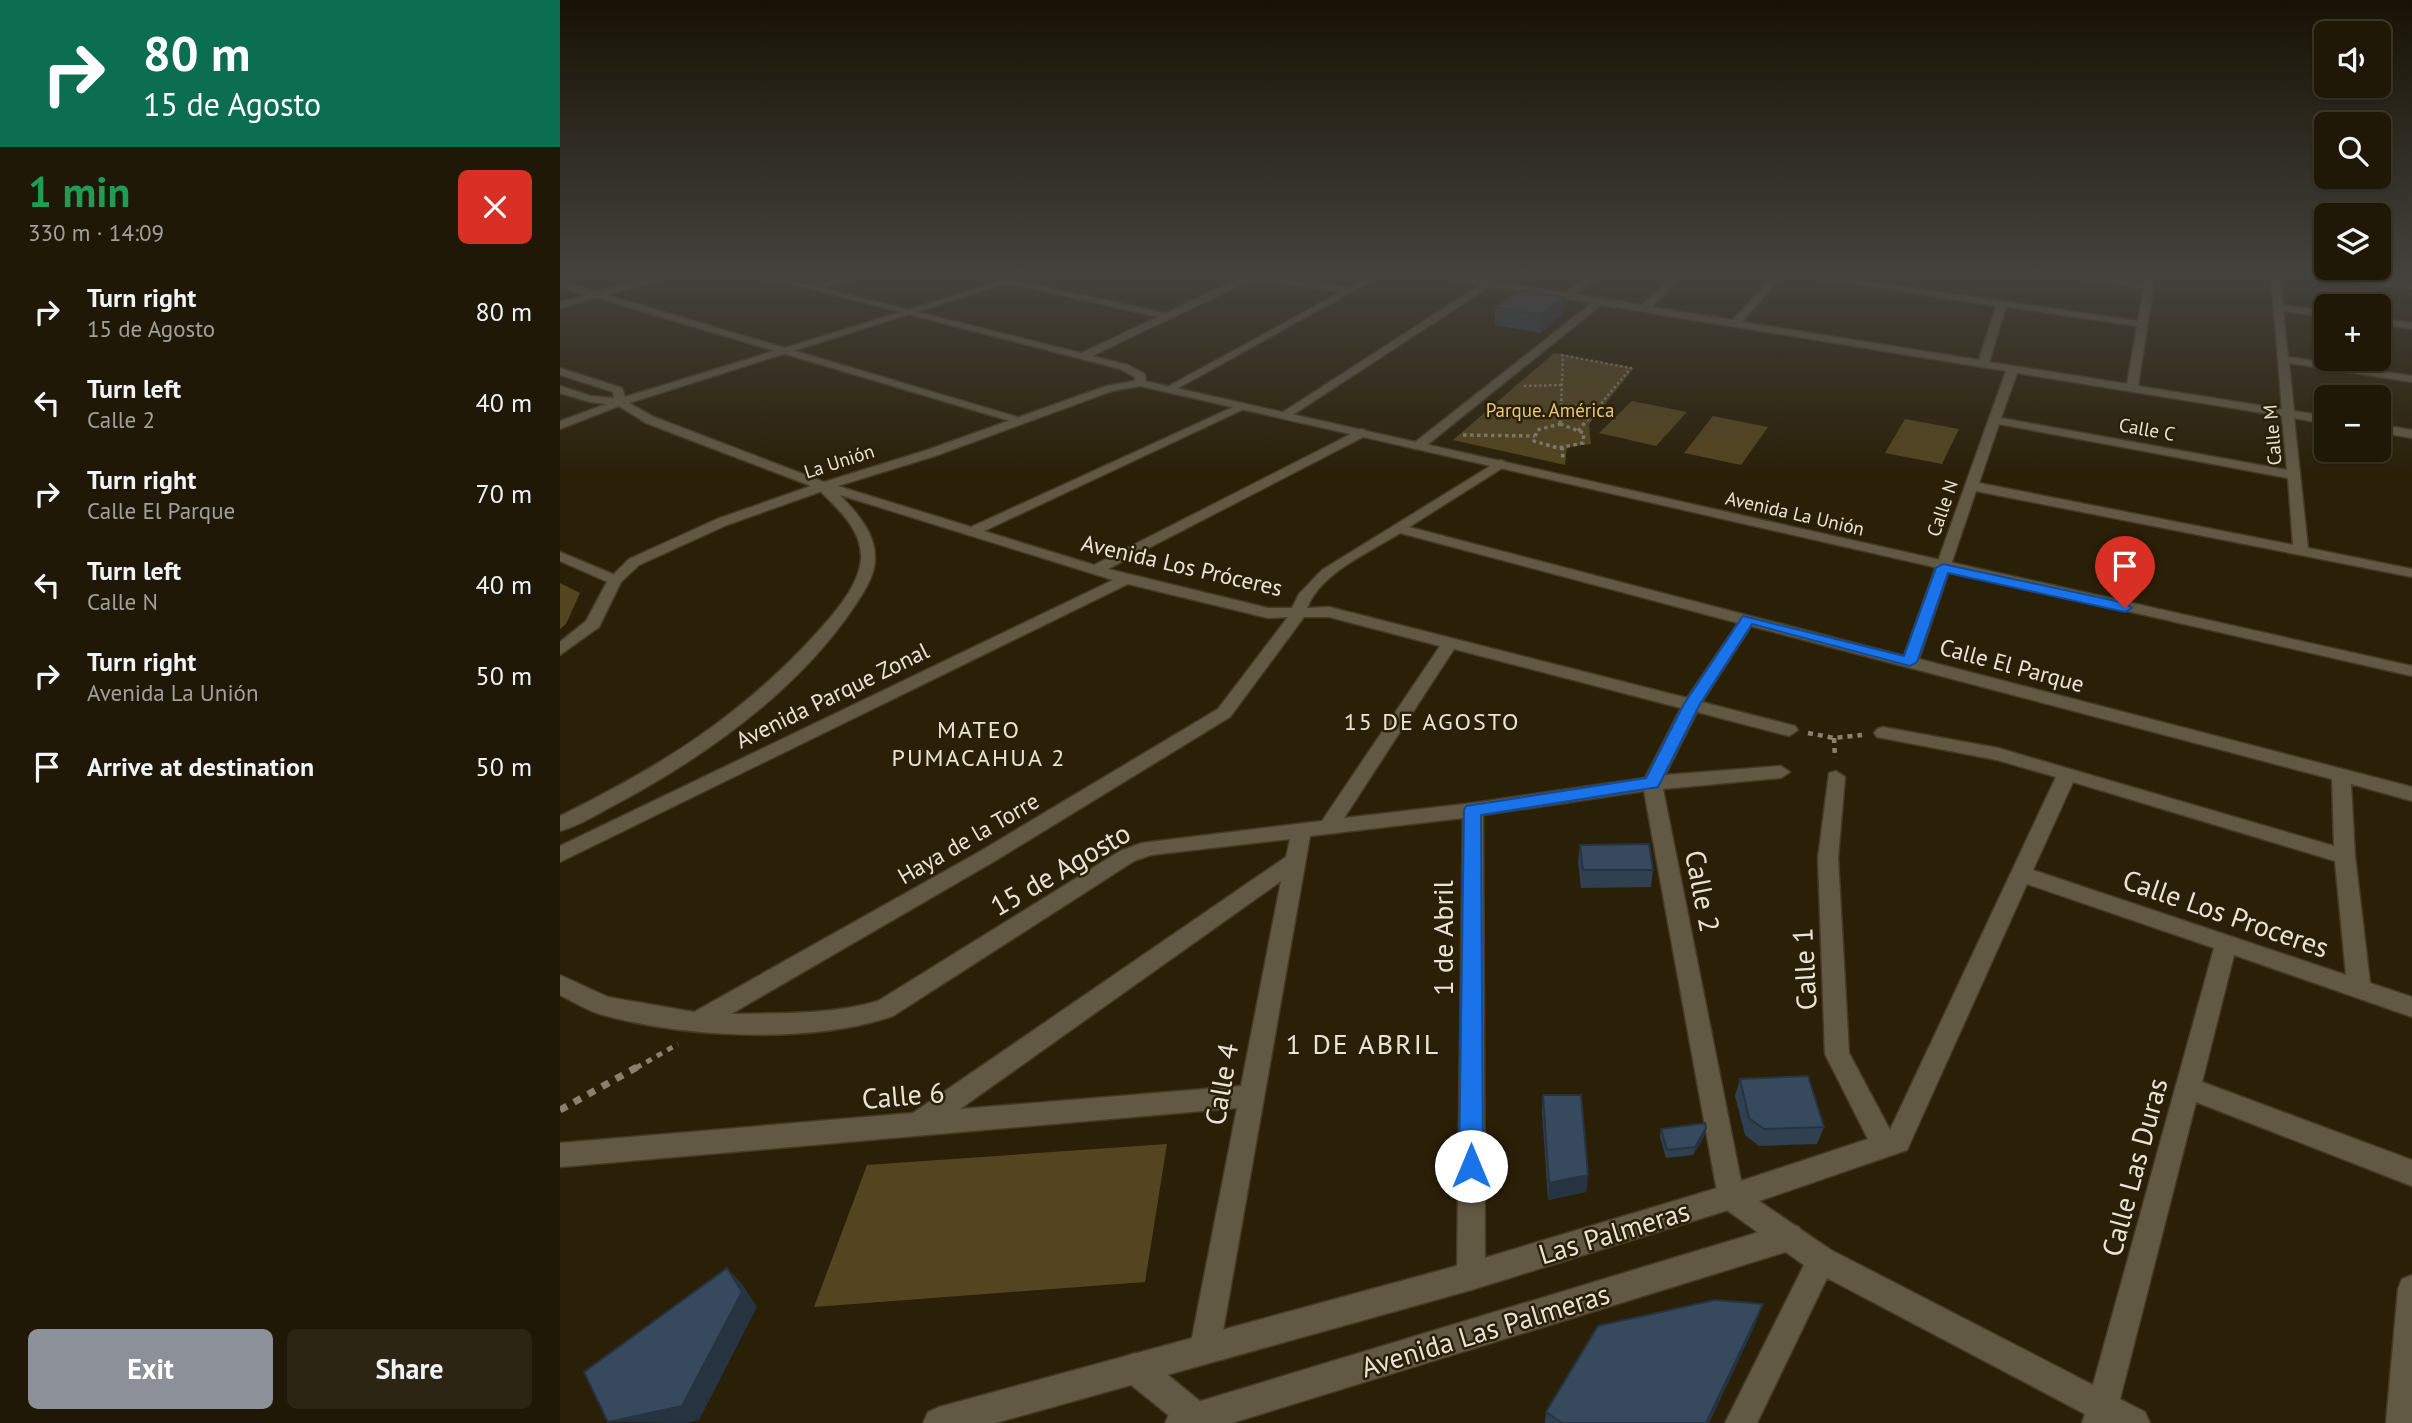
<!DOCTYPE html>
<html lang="en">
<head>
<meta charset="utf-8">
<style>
	:root { --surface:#201806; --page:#2d2514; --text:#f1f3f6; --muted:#a2a09b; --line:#3d3728; --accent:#8c9099 }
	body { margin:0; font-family:"PT Sans",sans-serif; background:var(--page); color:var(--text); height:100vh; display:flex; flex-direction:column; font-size:26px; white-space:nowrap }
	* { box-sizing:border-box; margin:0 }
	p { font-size:23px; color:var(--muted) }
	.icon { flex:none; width:38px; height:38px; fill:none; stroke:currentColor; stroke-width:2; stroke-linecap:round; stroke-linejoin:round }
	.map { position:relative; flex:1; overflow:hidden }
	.drawer { display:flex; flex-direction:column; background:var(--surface); width:560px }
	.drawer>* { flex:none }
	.guide { background:#0b6e4f; color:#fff; overflow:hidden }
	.buttons { position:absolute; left:1754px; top:21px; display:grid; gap:14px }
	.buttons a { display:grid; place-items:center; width:77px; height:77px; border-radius:10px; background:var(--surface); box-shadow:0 2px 5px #0004,0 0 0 2px var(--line); font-size:35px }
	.pin { position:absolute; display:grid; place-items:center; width:60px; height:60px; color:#fff; margin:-72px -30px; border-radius:50% 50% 50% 0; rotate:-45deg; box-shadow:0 0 7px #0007 }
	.pin .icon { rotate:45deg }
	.me { position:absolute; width:77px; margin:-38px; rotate:0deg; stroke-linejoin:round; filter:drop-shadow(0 0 5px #0008) }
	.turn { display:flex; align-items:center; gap:24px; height:147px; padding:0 28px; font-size:32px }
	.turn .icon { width:91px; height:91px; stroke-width:2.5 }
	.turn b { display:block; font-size:49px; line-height:60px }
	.round { display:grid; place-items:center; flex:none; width:74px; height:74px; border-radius:10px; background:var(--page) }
	.headline { display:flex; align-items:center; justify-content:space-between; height:119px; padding:0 28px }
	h1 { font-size:42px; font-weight:700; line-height:52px; color:#1e9e55 }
	.action { display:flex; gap:14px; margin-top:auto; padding:14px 28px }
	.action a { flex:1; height:80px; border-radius:10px; background:var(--accent); color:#fff; font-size:28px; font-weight:700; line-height:80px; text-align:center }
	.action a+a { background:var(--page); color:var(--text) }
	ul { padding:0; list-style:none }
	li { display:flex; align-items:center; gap:21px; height:91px; padding:0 28px }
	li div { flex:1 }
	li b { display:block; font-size:26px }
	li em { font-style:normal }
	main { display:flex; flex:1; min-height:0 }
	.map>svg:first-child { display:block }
	.green { fill:#53451f }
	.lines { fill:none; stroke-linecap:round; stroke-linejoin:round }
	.minor-casing { stroke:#453b25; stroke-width:3 }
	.tertiary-casing { stroke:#453b25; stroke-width:3 }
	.path-far4 { stroke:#89816e; stroke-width:2.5; stroke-dasharray:2.5 2.5; stroke-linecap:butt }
	.path-far3 { stroke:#89816e; stroke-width:3.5; stroke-dasharray:3.5 3.5; stroke-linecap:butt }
	.path-far2 { stroke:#89816e; stroke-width:4.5; stroke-dasharray:5 5; stroke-linecap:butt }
	.path-far1 { stroke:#89816e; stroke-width:5; stroke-dasharray:6 6; stroke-linecap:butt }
	.path { stroke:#89816e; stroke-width:7; stroke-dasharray:8 8; stroke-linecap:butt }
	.minor { fill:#625944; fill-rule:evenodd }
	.tertiary { fill:#625944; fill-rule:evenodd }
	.wall { fill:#2f4050 }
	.shaded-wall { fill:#263441 }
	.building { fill:#374a5d; stroke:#263441; stroke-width:2 }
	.route { fill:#1a73e8; stroke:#114b97; stroke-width:2 }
	.labels { text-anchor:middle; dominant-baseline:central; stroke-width:5; stroke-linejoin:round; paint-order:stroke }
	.far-park-label { font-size:19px; fill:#eac977; stroke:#2a2008 }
	.far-street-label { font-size:19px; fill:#eae4d6; stroke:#2a2008 }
	.street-label { font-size:23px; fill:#eae4d6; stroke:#2a2008 }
	.neighbourhood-label { font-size:24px; letter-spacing:2px; fill:#eae4d6; stroke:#2a2008 }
	.near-street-label { font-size:28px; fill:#eae4d6; stroke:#2a2008 }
	.near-neighbourhood-label { font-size:28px; letter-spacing:2px; fill:#eae4d6; stroke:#2a2008 }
</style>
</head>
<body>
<main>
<section class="drawer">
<div class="guide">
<div class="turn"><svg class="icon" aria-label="right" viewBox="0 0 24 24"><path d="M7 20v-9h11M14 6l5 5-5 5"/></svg><div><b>80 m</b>15 de Agosto</div></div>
</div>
<div class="headline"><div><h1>1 min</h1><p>330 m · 14:09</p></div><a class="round" style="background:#d93025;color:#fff"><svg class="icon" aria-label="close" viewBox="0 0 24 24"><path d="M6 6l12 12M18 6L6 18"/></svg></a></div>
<ul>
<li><svg class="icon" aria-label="right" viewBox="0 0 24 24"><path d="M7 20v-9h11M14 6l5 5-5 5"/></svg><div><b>Turn right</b><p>15 de Agosto</p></div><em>80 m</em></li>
<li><svg class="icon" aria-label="left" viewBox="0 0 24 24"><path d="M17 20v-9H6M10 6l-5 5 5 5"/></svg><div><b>Turn left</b><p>Calle 2</p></div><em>40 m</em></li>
<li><svg class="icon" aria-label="right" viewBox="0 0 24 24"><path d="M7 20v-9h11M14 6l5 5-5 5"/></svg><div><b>Turn right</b><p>Calle El Parque</p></div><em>70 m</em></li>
<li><svg class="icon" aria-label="left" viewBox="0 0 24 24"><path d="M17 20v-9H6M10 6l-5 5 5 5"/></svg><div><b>Turn left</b><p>Calle N</p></div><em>40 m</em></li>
<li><svg class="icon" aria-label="right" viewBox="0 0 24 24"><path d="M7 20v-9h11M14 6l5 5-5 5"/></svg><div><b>Turn right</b><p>Avenida La Unión</p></div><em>50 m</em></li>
<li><svg class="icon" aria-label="arrive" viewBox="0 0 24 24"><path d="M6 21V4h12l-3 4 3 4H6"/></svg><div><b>Arrive at destination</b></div><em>50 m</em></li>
</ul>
<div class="action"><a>Exit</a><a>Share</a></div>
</section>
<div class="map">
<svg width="1852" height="1423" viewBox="0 0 1852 1423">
	<rect width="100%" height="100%" fill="#2a2008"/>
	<g class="green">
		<polygon points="994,353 1074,368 1029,424 1031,444 1007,447 1005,465 893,440"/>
		<polygon points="1072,401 1127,412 1096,446 1039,433"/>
		<polygon points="1153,416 1208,427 1181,465 1124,453"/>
		<polygon points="1345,419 1399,429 1382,464 1325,453"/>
		<polygon points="0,583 20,593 6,624 0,629"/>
		<polygon points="607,1144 585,1282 254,1307 307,1165"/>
	</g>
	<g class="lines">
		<g class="minor-casing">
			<g id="minor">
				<polygon points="102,275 115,275 47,295 467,420 457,423 37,298 0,308 0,302 27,295 0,287 0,281 37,292"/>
				<path d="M197,275c18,0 38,11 55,10 17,-2 33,-10 50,-10l-40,13 259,65 77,-36 -151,-34v-4l159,34 76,-36 -3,-2h20l89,13 24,-13h10l-211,117 -4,-1v-4l174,-95 -88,-13 -161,77 36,9 17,9 1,9 -6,3 -6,-3 1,-6 -15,-8z"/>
				<path d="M874,275h18l113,18 23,-18h9l-22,19 67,11 32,-30h9l-31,32 81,13 41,-45h9l-41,47 237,38 17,-54 -195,-31h20l317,46 6,-33 -82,-13h22l61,8 2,-8h8l-17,111 144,23 -11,-134h8l4,30 43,6v6l-43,-6 5,46 124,19v6l-123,-19 5,48 32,5v8l-32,-6 14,130 104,21v8l-436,-86 -57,168 493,128v14l-61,-17 4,72 15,127 42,14v20l-178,-62 -32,127 210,78v26l-216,-84 -76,297 25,13 5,11h-68l3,-9 -258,-136 -70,145h-32l79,-158 -83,-59 -3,-9 -74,-406 -161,24 2,461 -4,10 -10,4 -10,-4 -4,-10 6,-458 -153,18 -90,512 -4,11 -11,4 -11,-4 -4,-11 47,-240 -677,59v-24l353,-30 373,-256 4,-18 -139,16 -17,6 -241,155c-81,28 -206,22 -290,-1 -15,-4 -29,-13 -43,-20v-20l48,22 86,15 285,-160 239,-143 70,-92 -20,1 -140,-34 -568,278v-16l553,-266 -273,-85c16,17 36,38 35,64 0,17 -12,34 -21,48 -57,84 -144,146 -232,194 -20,10 -40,24 -62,30v-15c101,-50 177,-97 254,-180 18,-20 45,-49 47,-77 2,-29 -24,-51 -43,-70v-6h10l143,44 271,-124 6,3 -2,2 -262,123 110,34 267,-136 4,1v6l-257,133 160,39h24l7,-14 23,-24 178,-110 4,1v6l-95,60 495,129 102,-285 -405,-66 -179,144h-8v-6l178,-140 -102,-17 -202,132h-8v-4l200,-129zM1446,307l131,19 -10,58 -138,-22zM1457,373l265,43 5,54 -286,-52zM1439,424l289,54 5,67 -314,-62zM840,533l338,90 -51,75 -358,-91 -22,1c14,-36 62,-55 93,-75zM744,617h25l111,29 -118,175 -180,22 -22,8 -242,150c-47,14 -98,12 -147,13l262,-152 237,-145zM1191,626l581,153 2,67 -336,-98 -115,-21 -6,2 -3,4 3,4 120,23 59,17 -166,353 -41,-77 -11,-195 7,-81 -9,-6 -7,2 -11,85 7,196 43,85 -127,42 -78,-392 118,-11 9,-6 -9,-6 -116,9 32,-63 92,24 9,-6 -3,-4 -93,-24zM894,649l227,59 -36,70 -172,25 -129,15zM1513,782l262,79 11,114 -313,-105zM721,881l-40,205 -281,23zM1467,884l187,64 -121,437 -262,-135 -72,-49 148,-51z"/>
				<polygon points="1756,275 1852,283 1852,289 1760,278"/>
				<polygon points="1818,318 1852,323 1852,329 1818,324"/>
				<polygon points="60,399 66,402 64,404 0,429 0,421"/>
				<polygon points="1818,424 1852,430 1852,438 1818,432"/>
				<polygon points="0,552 60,577 62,580 60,583 50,583 0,561"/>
				<polygon points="1852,1275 1852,1423 1826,1423 1838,1289 1842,1279"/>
				<polygon points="575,1353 586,1357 653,1412 658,1423 618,1423 564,1379 560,1368 564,1357"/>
			</g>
		</g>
		<g class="tertiary-casing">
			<g id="tertiary">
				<polygon points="461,275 473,275 69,403 94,417 264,482 367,450 546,386 580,380 1852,666 1852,676 580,386 552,391 375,456 268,489 167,525 79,565 61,582 39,627 0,655 0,642 26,621 48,580 69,559 157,519 251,486 86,423 57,405 30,402 0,393 0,386 31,396 54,398 53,392 0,375 0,368 62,388 65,397"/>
				<polygon points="1171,1184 1181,1188 1184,1197 1181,1206 911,1290 435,1423 363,1423 368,1412 379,1407 911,1262"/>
				<polygon points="1229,1223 1239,1227 1243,1237 1239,1247 1229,1251 672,1423 605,1423 610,1412 621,1407"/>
			</g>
		</g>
		<g class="path-far4">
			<polyline points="1001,355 1071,368 1039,406"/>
			<polyline points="964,386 1002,385"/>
			<polyline points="1001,406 1003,355"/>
		</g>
		<g class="path-far3">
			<polygon points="1000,424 1024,433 1023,443 998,448 974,441 977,430"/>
			<polyline points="1000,424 1001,405"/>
			<polyline points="1018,431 1040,405"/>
			<polyline points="903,435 975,436"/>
			<polyline points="1002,447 1003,460"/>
		</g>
		<g class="path-far2">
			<polyline points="1248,733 1274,738 1302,735"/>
			<polyline points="1274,738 1275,758"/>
		</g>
		<polyline class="path-far1" points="76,1068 118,1044"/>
		<polyline class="path" points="0,1110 79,1066"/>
		<use href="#minor" class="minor"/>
		<use href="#tertiary" class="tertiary"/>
	</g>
	<g class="wall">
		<polygon points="935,307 1003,314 980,333 935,325"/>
		<polygon points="1020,845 1093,870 1091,887 1021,888 1018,862"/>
		<polygon points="1180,1079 1264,1127 1257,1144 1199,1146 1185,1135 1175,1096"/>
		<polygon points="983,1095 1028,1175 1026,1192 988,1200 982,1112"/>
		<polygon points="1101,1129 1144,1137 1133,1155 1106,1158 1100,1137"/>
		<polygon points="1203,1304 1194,1327 1149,1423 985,1423 986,1412"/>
	</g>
	<g class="shaded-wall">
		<polygon points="1004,297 1003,314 980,333 980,315"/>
		<polygon points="1146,1128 1144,1137 1133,1155 1135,1147"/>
		<polygon points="1028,1175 1026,1192 988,1200 989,1183"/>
		<polygon points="167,1268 182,1284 197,1307 139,1420 127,1423 48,1422"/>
		<polygon points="1203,1304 1194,1327 1149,1423 1146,1423"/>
	</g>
	<g class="building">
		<polygon points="961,290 1004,297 980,315 935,307"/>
		<polygon points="1089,844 1093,870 1023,870 1020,845"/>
		<polygon points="1248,1076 1264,1127 1204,1129 1189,1118 1180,1079"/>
		<polygon points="983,1095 1021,1095 1028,1175 989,1183"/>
		<polygon points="1145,1123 1146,1128 1135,1147 1107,1150 1101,1129"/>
		<polygon points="167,1268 182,1292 122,1406 48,1422 24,1372"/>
		<polygon points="1155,1300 1203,1304 1146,1423 1002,1423 986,1412 1038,1326"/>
	</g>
	<linearGradient id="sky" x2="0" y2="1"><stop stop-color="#171204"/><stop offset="0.58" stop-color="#44423d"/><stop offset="1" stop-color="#44423d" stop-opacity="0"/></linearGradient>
	<rect width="1852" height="474" fill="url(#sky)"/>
	<polygon class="route" points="1383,564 1565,603 1572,608 1565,612 1388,573 1357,662 1350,666 1192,624 1140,704 1098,787 921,815 923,1166 920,1174 911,1178 903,1174 899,1166 904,810 906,806 1086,778 1124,704 1183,616 1344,656 1376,568"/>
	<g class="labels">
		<g class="far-park-label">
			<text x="990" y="410">Parque. América</text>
		</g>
		<g class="far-street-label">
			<text transform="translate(1587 429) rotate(10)">Calle C</text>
			<text transform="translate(1712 435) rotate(-95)">Calle M</text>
			<text transform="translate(279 461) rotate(-18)">La Unión</text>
			<text transform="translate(1382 508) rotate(-71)">Calle N</text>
			<text transform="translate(1235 513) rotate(13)">Avenida La Unión</text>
		</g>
		<g class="street-label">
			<text transform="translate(622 565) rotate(13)">Avenida Los Próceres</text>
			<text transform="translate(1452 665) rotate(15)">Calle El Parque</text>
			<text transform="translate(272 695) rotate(-26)">Avenida Parque Zonal</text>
			<text transform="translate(408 838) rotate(-30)">Haya de la Torre</text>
		</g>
		<g class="neighbourhood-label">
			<text x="872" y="721">15 DE AGOSTO</text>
			<text x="419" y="729">MATEO<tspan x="419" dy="28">PUMACAHUA 2</tspan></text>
		</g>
		<g class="near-street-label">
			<text transform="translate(500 869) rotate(-30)">15 de Agosto</text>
			<text transform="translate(1143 891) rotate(79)">Calle 2</text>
			<text transform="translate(1666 913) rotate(19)">Calle Los Proceres</text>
			<text transform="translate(882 938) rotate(-90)">1 de Abril</text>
			<text transform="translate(1244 969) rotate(-93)">Calle 1</text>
			<text transform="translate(661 1084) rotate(-80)">Calle 4</text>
			<text transform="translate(343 1095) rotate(-5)">Calle 6</text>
			<text transform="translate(1574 1167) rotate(-75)">Calle Las Duras</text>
			<text transform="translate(1054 1232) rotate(-17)">Las Palmeras</text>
			<text transform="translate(925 1330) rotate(-17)">Avenida Las Palmeras</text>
		</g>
		<g class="near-neighbourhood-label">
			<text x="803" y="1043">1 DE ABRIL</text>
		</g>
	</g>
</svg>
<div class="buttons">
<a><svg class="icon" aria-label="sound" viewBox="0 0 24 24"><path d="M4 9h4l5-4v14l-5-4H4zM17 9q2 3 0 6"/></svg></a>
<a><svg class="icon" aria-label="search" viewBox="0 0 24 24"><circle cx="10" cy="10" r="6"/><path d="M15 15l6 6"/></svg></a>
<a><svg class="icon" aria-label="layers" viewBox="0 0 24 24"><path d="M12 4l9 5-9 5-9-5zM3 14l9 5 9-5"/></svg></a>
<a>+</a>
<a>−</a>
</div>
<div class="pin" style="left:1565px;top:608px;background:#d93025"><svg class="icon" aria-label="arrive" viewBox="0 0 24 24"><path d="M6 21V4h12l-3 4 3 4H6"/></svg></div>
<svg class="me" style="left:911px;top:1166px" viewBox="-20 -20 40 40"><circle r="19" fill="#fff"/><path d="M0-13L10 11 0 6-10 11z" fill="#1a73e8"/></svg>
</div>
</main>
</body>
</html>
